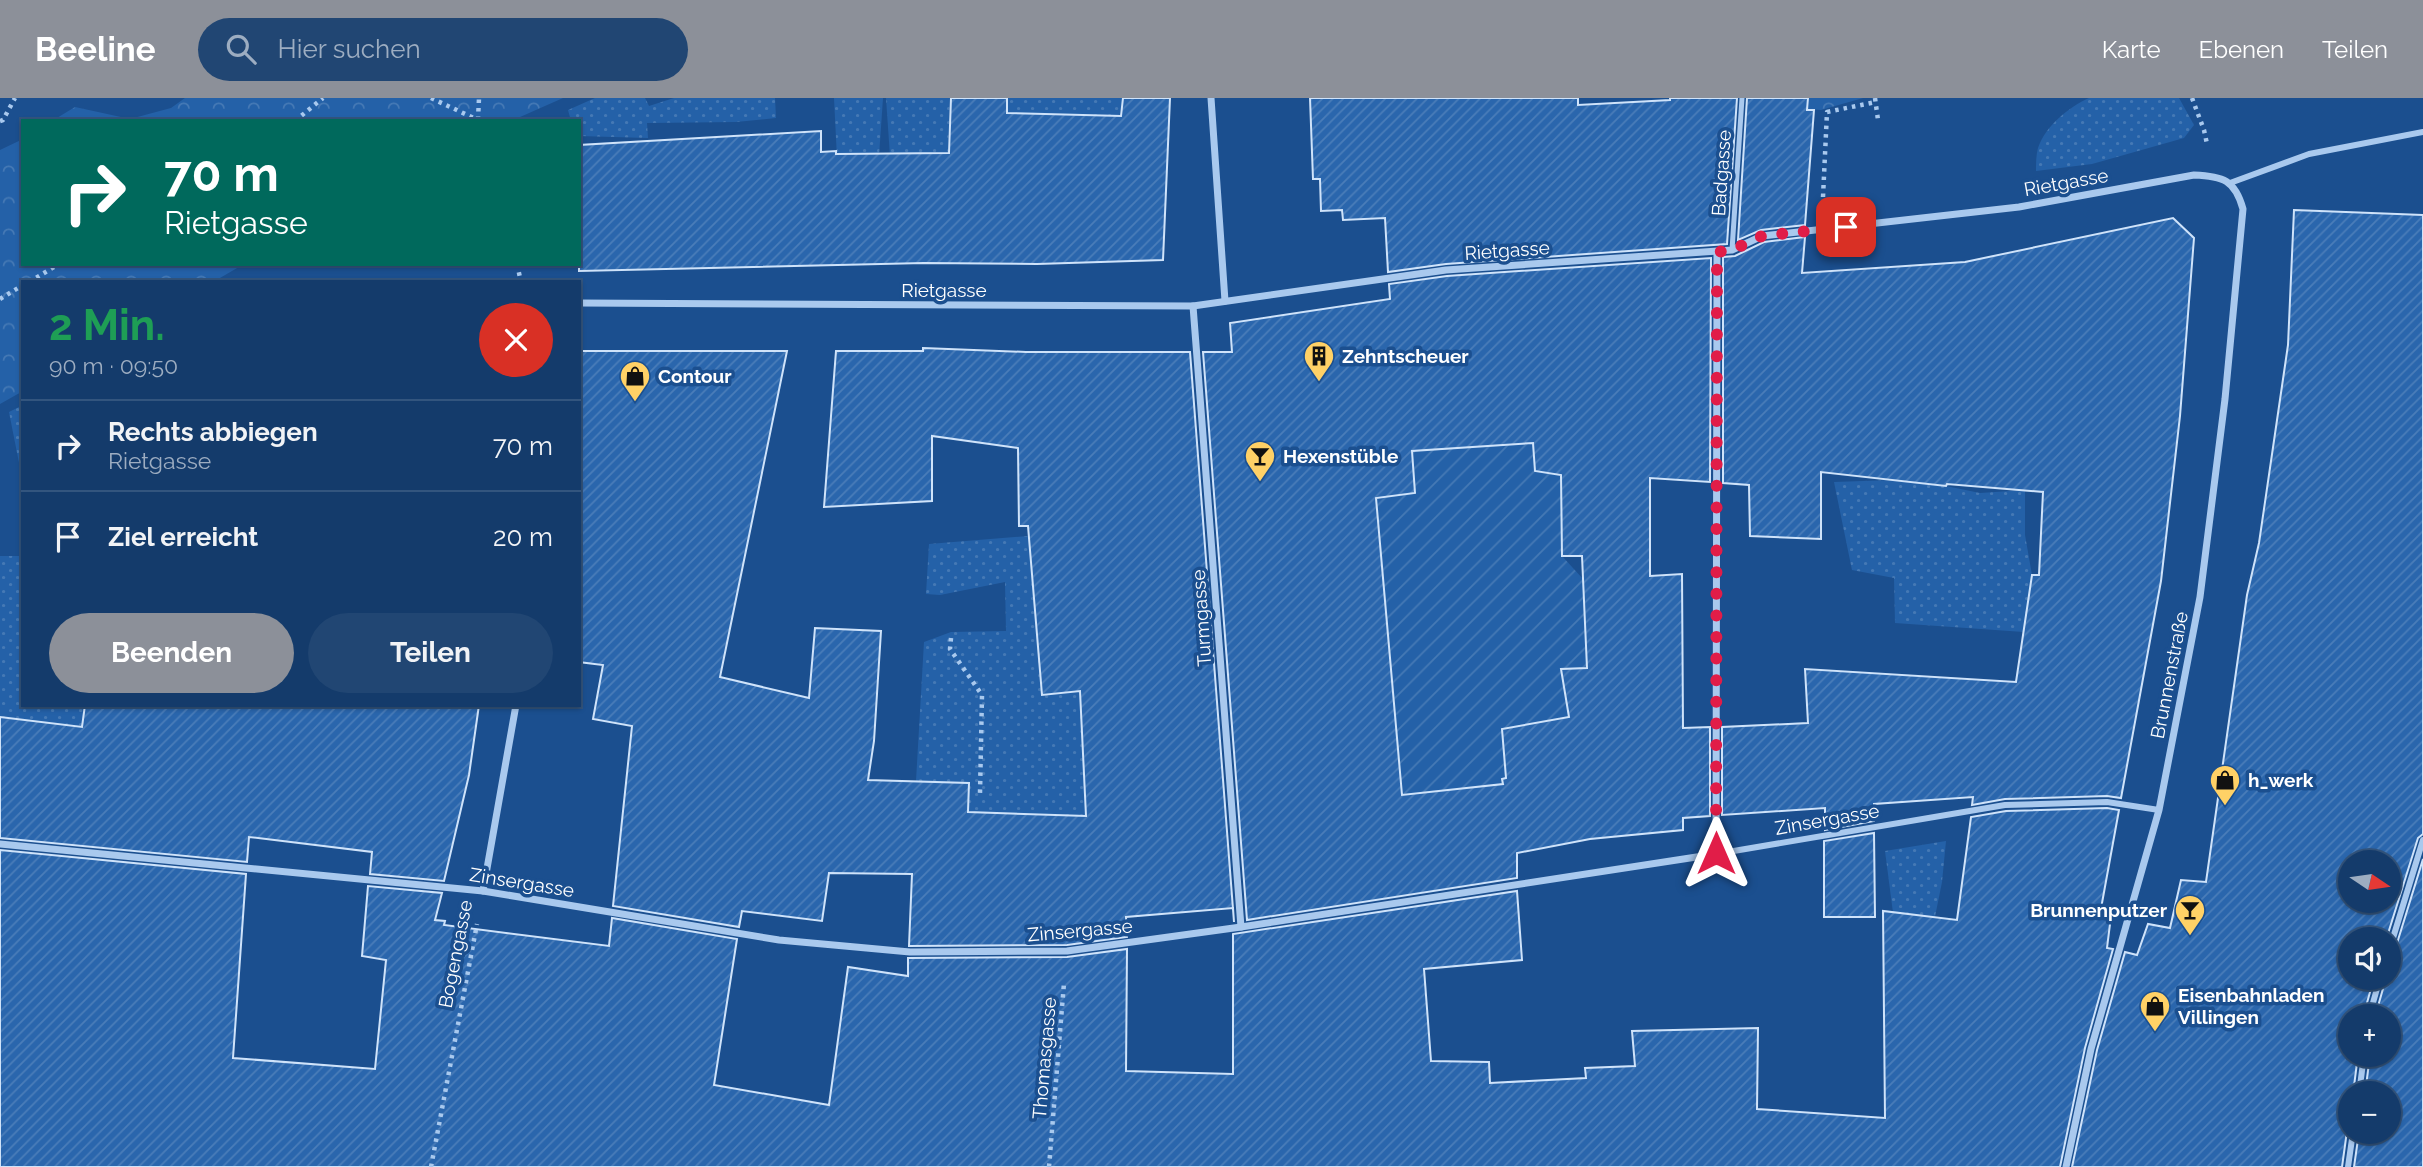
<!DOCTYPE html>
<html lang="de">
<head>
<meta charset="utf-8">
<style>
	:root { --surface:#143b6b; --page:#214673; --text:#f1f3f6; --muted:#9dadc1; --line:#33557e; --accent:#8c9099 }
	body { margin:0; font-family:Raleway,sans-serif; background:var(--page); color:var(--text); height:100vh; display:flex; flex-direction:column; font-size:26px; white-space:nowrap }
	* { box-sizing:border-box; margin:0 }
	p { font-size:23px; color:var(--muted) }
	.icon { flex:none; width:38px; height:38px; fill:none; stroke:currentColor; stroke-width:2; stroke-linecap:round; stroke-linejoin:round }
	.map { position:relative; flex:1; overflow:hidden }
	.drawer { position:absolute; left:21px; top:182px; width:560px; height:427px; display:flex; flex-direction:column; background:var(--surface); border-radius:0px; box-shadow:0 2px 5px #0004,0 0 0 2px var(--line) }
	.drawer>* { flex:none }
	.guide { position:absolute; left:21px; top:21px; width:560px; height:147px; border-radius:0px; box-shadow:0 2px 5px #0004,0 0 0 2px var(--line); background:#00695c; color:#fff; overflow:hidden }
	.needle { width:46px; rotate:103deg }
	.controls { position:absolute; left:2338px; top:752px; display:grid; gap:14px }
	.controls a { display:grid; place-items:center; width:63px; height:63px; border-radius:50%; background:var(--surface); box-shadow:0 2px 5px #0004,0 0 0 2px var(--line); font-size:35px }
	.pin { position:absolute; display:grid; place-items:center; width:60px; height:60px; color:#fff; margin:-30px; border-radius:14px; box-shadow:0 4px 10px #0006 }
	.me { position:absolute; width:77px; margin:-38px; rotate:0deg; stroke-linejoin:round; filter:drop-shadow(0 0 5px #0008) }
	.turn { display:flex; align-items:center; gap:24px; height:147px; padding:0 28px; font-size:32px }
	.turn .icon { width:91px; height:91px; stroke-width:2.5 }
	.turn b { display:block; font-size:49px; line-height:60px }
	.round { display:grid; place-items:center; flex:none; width:74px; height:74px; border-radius:37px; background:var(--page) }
	.headline { display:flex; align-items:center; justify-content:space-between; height:119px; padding:0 28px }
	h1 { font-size:42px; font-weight:700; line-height:52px; color:#1e9e55 }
	.cta { display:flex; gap:14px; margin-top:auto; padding:14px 28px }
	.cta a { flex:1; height:80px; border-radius:42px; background:var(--accent); color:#fff; font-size:28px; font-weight:700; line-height:80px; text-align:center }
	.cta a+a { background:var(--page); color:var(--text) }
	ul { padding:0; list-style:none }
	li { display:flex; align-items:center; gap:21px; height:91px; padding:0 28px; border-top:2px solid var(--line) }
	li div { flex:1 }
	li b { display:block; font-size:26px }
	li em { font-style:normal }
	header { display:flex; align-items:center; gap:42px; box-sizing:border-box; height:98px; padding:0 35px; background:var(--accent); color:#fff }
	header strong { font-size:33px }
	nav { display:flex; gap:38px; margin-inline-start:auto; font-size:24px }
	.search { width:490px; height:63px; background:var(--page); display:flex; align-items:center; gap:18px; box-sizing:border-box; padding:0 24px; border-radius:38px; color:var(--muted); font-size:26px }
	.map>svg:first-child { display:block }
	.grass { fill:url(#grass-dots) }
	.park { fill:url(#park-crowns) }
	.garden { fill:url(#garden-furrows) }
	.building { fill:url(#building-hatch); stroke:#cfe3fa; stroke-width:2; fill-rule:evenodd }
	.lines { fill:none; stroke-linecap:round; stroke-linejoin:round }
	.path { stroke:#a9c9ee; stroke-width:4.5; stroke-dasharray:3.5 5; stroke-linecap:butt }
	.service { stroke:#a9c9ee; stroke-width:5 }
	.pedestrian { stroke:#a9c9ee; stroke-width:6 }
	.minor { stroke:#a9c9ee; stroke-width:7 }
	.route { stroke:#e11d48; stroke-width:12; stroke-dasharray:0 21.6 }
	.labels { text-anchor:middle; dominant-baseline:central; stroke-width:7; stroke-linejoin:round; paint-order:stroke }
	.street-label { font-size:19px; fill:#fff; stroke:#1b4f8f }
	.poi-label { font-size:19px; font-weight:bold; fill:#fff; stroke:#1b4f8f; text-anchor:start }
</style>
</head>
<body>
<header>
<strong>Beeline</strong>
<div class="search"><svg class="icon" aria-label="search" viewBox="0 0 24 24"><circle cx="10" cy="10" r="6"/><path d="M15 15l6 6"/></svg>Hier suchen</div>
<nav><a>Karte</a><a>Ebenen</a><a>Teilen</a></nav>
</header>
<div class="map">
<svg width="2423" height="1069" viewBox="0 0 2423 1069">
	<defs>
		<pattern id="grass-dots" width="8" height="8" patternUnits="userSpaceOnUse" patternTransform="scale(1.75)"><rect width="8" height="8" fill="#2461a8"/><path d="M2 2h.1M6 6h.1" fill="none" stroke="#4579b5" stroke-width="1.8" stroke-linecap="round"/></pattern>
		<pattern id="park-crowns" width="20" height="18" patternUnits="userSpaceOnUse" patternTransform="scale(1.75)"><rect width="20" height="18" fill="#2461a8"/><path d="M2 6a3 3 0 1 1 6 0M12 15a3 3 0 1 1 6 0" fill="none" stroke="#4579b5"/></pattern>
		<pattern id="garden-furrows" width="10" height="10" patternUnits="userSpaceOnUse" patternTransform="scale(1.75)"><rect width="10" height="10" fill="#2461a8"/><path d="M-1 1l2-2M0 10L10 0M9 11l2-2" fill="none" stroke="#4579b5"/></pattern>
		<pattern id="building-hatch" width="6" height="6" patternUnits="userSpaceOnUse" patternTransform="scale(1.75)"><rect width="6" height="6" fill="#2a66ad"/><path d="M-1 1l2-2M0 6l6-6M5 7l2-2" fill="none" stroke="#4a7db9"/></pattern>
	</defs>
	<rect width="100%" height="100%" fill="#1b4f8f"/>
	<g class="grass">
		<polygon points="595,0 645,0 649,8 674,0 775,0 776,20 736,24 647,25 648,40 579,38 579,23 571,23 568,12"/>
		<polygon points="834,0 883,0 879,58 837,60"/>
		<polygon points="886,0 950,0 948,55 890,58"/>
		<polygon points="1007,0 1123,0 1116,35 1075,32 1074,17 1050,16 1007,21"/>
		<path d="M2089,0h90l15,27 -10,13 -92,26 -56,7c0,-7 0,-16 2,-23 7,-22 31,-41 51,-50z"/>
		<polygon points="23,307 23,385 9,314"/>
		<polygon points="1893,382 1946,388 1980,395 2025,392 2025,437 2032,477 2024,534 1895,525 1894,480 1852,472 1834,384"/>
		<polygon points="1065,435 1032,480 1042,596 1090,593 1109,660 1083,661 1085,706 1113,727 968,714 969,685 916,683 924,544 951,534 1006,533 1005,484 940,497 926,496 929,446"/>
		<polygon points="0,458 23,458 23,607 85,607 82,629 0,619"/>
		<polygon points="1946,743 1942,784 1925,868 1895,830 1885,753"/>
	</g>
	<g class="park">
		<polygon points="185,0 563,0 511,23 52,23 75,9 130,21 171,10"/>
		<polygon points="1809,0 1863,0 1821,12 1808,11"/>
		<polygon points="23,41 23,166 244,166 213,184 23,184 23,293 0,306 0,52"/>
	</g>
	<polygon class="garden" points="1533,345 1536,373 1561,377 1562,458 1583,481 1587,570 1561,572 1569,619 1503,686 1389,713 1381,610 1395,609 1381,479 1376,400 1415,394 1411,346"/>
	<g class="building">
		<polygon points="951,0 1007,0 1007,15 1121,18 1123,0 1170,0 1163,162 1037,166 924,165 579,173 579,47 821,33 821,54 836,53 836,56 949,55"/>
		<polygon points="1310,0 1578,0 1578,7 1670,2 1670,0 1737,0 1727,146 1446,166 1388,174 1385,120 1343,122 1342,112 1321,113 1320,81 1313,81"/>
		<polygon points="1747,0 1808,0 1807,12 1814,12 1805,127 1761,132 1738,142"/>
		<path d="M2294,112l129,5v619l-5,4 -32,102h-36v38h24l-11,39h-13v38h8l-5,39h-3v33l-3,4 -5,36h-270l25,-117 28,-98 12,3 11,-31 22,4 11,-48 25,2 41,-287 12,-52 29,-198zM2350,765h39v38h-39z"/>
		<polygon points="2173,120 2194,140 2180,318 2161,483 2121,700 2107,698 2005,701 1972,707 1973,699 1874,706 1874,723 1825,732 1825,710 1722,717 1722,629 1808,625 1805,571 2016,584 2032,477 2039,477 2043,394 1947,386 1946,388 1821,374 1821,441 1750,438 1749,387 1723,385 1723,159 1735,158 1764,144 1805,139 1802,175 1965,164"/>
		<path d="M1711,160l-1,224 -60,-4v98l32,-2 1,154 27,-1v89l-27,2v12l-93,9 -73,14v25l-270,42 -44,-568h29l-2,-29 160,-24 -1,-15 58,-8zM1533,345l2,28 26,4 1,81h20l5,112 -26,1 8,48 -67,12 4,49 -4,1 1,5 -101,11 -26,-297 39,-5 -3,-42z"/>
		<polygon points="923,250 1026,254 1190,254 1234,824 1233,810 1126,819 1127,839 1067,847 909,848 912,776 829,775 822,823 742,813 739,829 613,808 632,628 593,621 603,567 579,564 579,253 787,253 720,579 809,600 815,530 881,533 874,643 868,682 969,685 968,714 1086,718 1080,593 1042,597 1028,428 1019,428 1018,350 932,338 932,403 824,409 836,253 923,253"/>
		<polygon points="85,607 479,607 469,677 444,783 370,776 372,754 249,739 247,764 0,740 0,619 82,629"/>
		<polygon points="2107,710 2119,712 2100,816 2111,818 2107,850 2113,851 2085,950 2060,1069 0,1069 0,752 246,776 233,960 375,971 386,862 362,858 368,788 442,795 435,822 445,823 444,827 609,848 612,820 737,841 714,987 829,1007 848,869 908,878 908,860 1067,859 1127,851 1126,973 1233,976 1233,836 1517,793 1522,862 1424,871 1431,963 1489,964 1490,985 1586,980 1585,970 1635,968 1632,933 1758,930 1757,1011 1885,1020 1883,813 1957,822 1971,719 2006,713"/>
		<polygon points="1874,735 1875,819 1824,819 1824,743"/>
		<polygon points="2423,761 2423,1069 2354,1069 2359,1034 2389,1034 2389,996 2365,996 2370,957 2389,957 2389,919 2375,919 2386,880 2389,880 2389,859 2394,855"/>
	</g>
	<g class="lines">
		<g class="path">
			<polyline points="431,0 478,22"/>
			<polyline points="1875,0 1878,22"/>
			<polyline points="2192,0 2204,32 2207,46"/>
			<polyline points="478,22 479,0"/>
			<polyline points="0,23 3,22 15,0"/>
			<polyline points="295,23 323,0"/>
			<polyline points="1823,99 1827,14 1876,4"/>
			<polyline points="517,166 521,184"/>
			<polyline points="29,184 59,166"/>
			<polyline points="0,201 23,187"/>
			<polyline points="951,540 950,551 982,597 980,695"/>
			<polyline points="431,1069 477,826"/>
			<polyline points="1049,1069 1064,885"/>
		</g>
		<polyline class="service" points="1732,152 1742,0"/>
		<g class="pedestrian">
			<polyline points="2230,85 2309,56 2423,34"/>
			<polyline points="1716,756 2005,707 2107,704 2159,712"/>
			<polyline points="2389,853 2423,742"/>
			<polyline points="2369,919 2380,880"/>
			<polyline points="2359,996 2364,957"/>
			<polyline points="2348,1069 2353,1034"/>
		</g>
		<g class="minor">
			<polyline points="1211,0 1225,203"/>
			<path d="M579,205l614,3 253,-36 286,-20 30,-14 257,-29 175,-32c29,1 41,5 49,34l-18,190 -25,198 -41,213 -68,239 -25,118"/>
			<polyline points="1193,208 1241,829"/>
			<polyline points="0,746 483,793 779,842 910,854 1067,853 1241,829 1716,756 1717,154"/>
			<polyline points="483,793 516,607"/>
		</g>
	</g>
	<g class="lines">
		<polyline class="route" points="1716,755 1717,154 1732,152 1762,138 1846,129"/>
	</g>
	<defs>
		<g id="building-pin" transform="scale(1.575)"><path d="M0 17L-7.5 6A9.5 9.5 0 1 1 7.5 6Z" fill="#ffd166" stroke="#1b4f8f"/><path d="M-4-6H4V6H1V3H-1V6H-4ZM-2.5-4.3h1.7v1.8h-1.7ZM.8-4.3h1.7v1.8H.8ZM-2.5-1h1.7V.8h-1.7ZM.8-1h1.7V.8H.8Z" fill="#111"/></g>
		<g id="shop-pin" transform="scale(1.575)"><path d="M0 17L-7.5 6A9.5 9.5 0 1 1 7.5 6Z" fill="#ffd166" stroke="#1b4f8f"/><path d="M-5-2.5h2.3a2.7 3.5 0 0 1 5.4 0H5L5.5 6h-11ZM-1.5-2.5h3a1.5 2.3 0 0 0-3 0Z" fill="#111"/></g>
		<g id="bar-pin" transform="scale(1.575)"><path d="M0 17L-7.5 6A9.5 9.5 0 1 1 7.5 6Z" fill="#ffd166" stroke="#1b4f8f"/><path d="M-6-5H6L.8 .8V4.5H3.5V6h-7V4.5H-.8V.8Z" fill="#111"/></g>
	</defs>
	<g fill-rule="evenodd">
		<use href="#building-pin" x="1319" y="258"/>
		<use href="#shop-pin" x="635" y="278"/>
		<use href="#bar-pin" x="1260" y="358"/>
		<use href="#shop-pin" x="2225" y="682"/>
		<use href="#bar-pin" x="2190" y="812"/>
		<use href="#shop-pin" x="2155" y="908"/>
	</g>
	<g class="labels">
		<g class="street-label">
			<text transform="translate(1721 75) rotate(-86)">Badgasse</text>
			<text transform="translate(2066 84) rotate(-10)">Rietgasse</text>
			<text transform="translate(1507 152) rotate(-4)">Rietgasse</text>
			<text x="944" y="192">Rietgasse</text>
			<text transform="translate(1201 520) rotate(-94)">Turmgasse</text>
			<text transform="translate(2169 577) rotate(-79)">Brunnenstraße</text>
			<text transform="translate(1827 721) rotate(-10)">Zinsergasse</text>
			<text transform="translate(522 784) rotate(9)">Zinsergasse</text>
			<text transform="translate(1080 832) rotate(-5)">Zinsergasse</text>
			<text transform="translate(455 856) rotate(-79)">Bogengasse</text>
			<text transform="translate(1044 960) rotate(-85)">Thomasgasse</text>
		</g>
		<g class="poi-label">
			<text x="1342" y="258">Zehntscheuer</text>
			<text x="658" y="278">Contour</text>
			<text x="1283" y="358">Hexenstüble</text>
			<text x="2248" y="682">h_werk</text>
			<text x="2167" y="812" text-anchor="end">Brunnenputzer</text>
			<text x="2178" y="897">Eisenbahnladen<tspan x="2178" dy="22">Villingen</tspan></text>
		</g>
	</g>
</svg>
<div class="controls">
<a><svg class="needle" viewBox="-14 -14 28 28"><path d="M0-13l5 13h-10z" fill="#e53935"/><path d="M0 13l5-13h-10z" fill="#9dadc1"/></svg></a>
<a><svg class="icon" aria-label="sound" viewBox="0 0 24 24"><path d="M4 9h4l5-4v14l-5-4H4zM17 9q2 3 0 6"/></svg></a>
<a>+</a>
<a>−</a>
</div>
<div class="pin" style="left:1846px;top:129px;background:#d93025"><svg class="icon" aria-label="arrive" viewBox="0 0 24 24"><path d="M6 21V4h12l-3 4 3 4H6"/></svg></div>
<svg class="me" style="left:1716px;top:755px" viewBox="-20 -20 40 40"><path d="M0-17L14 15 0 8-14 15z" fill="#e11d48" stroke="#fff" stroke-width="4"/></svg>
<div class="guide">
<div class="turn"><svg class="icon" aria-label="right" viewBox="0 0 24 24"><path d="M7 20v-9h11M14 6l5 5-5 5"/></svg><div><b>70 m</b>Rietgasse</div></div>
</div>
<section class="drawer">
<div class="headline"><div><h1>2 Min.</h1><p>90 m · 09:50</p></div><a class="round" style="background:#d93025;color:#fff"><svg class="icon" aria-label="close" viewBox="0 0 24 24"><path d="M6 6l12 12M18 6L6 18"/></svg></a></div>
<ul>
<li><svg class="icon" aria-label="right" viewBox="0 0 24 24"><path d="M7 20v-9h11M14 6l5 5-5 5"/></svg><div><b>Rechts abbiegen</b><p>Rietgasse</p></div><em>70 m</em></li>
<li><svg class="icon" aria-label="arrive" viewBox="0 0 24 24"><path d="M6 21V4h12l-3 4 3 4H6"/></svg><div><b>Ziel erreicht</b></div><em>20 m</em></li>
</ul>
<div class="cta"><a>Beenden</a><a>Teilen</a></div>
</section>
</div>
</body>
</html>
